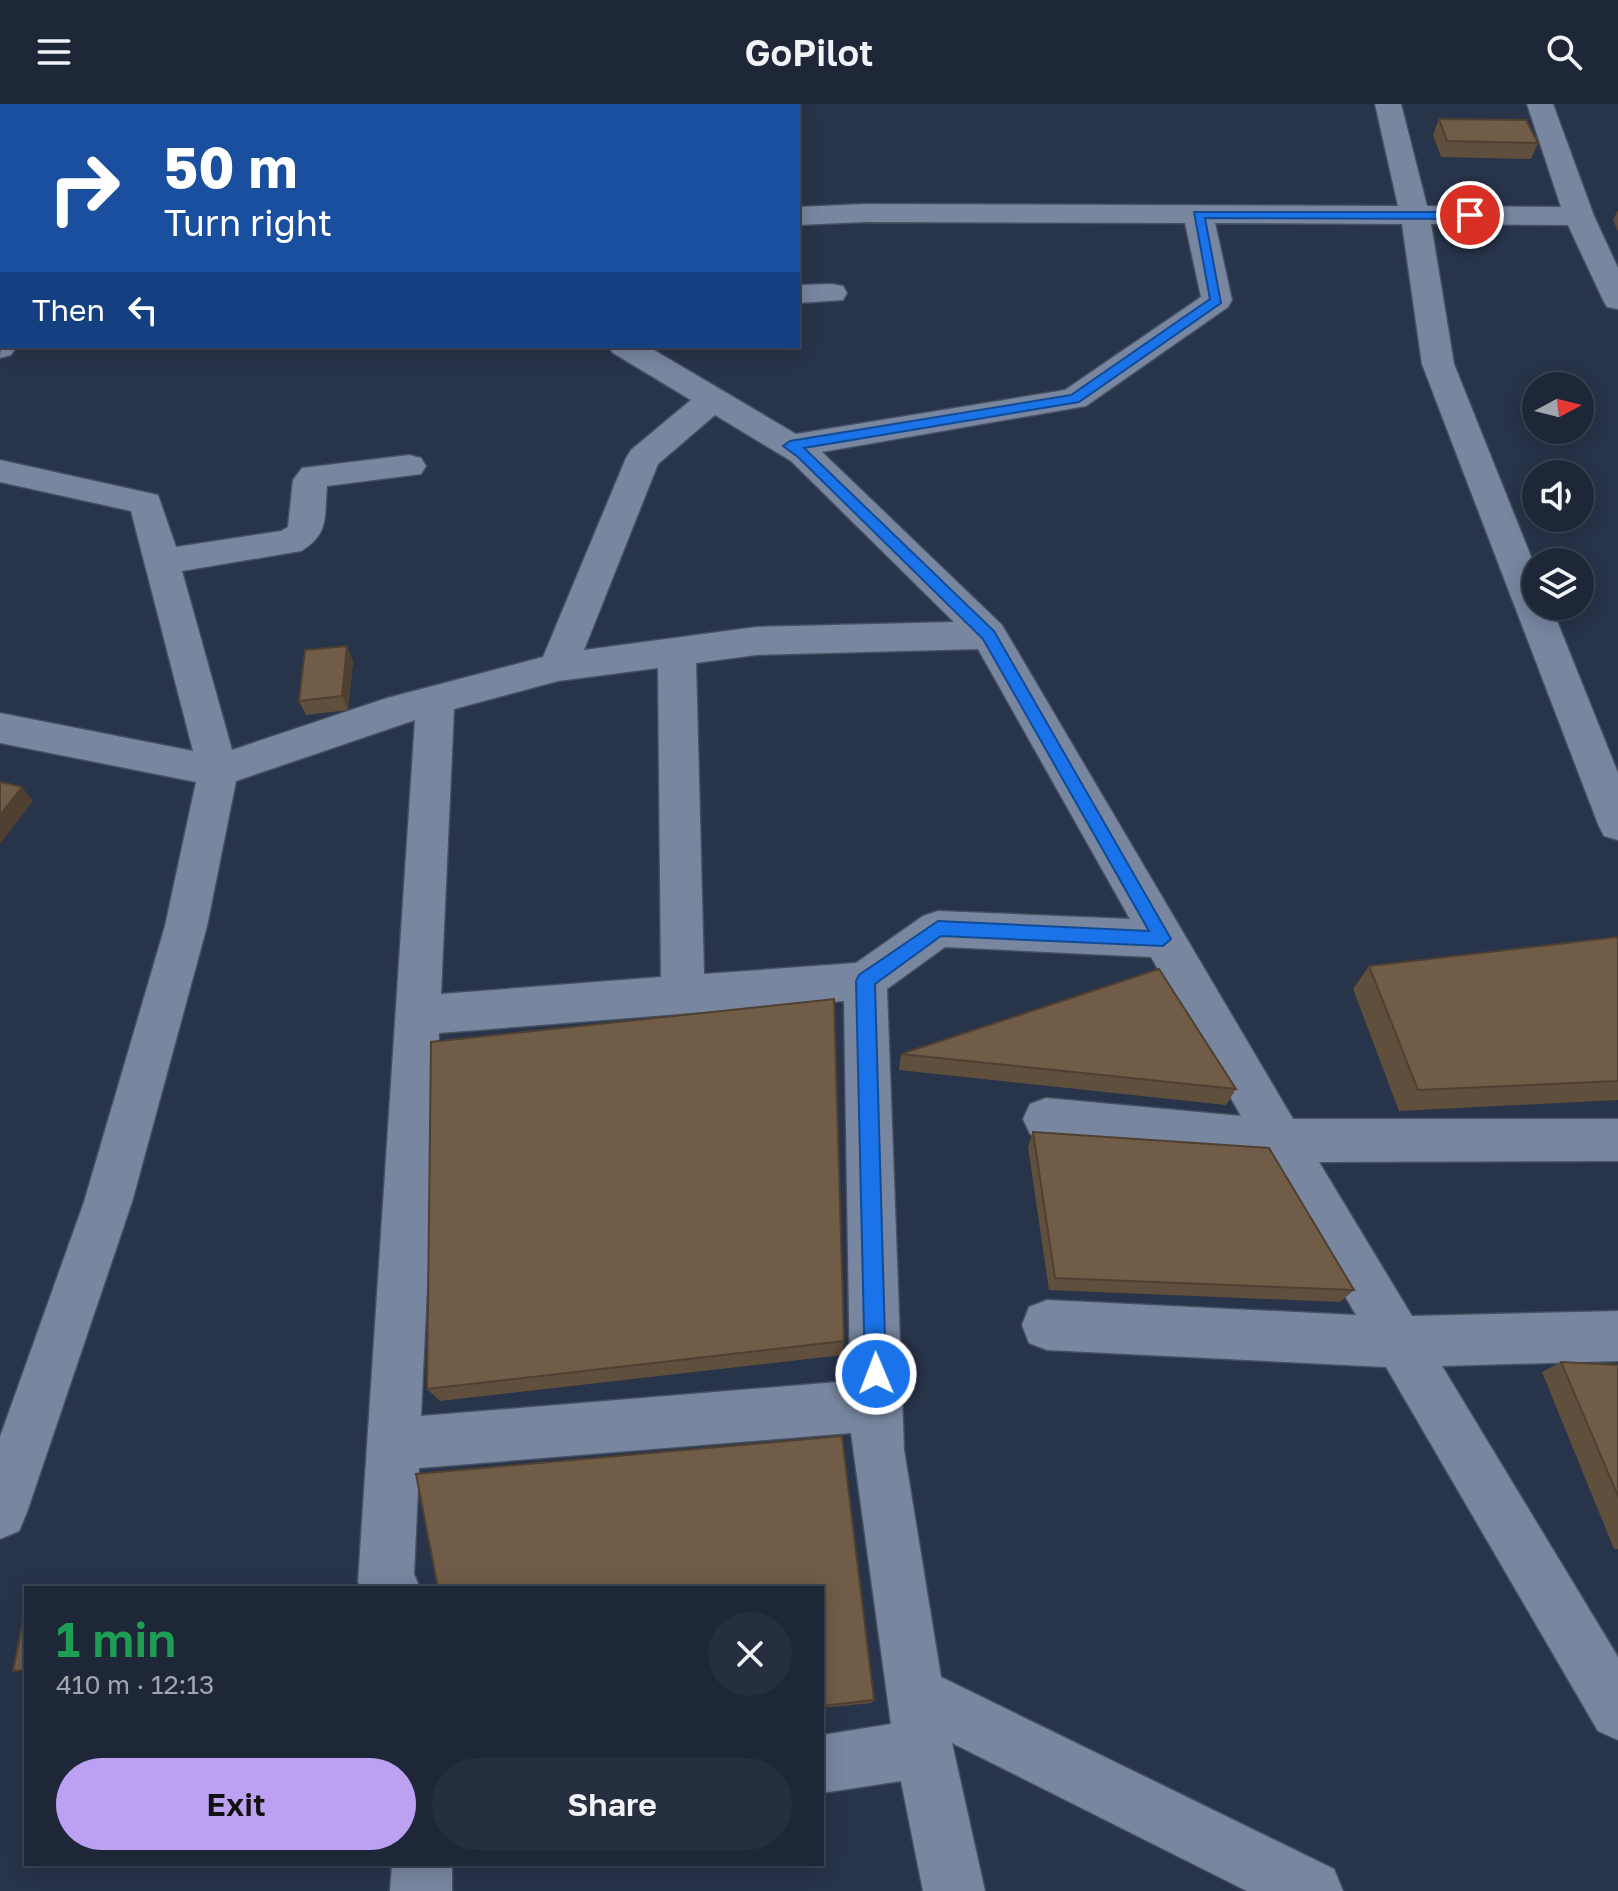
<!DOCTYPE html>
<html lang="en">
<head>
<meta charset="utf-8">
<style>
	:root { --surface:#1e2738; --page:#262f40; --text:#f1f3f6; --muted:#a1a5ae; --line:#3c4453; --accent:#bca0f2 }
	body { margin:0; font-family:"Golos Text",sans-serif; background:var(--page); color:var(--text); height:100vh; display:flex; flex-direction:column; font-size:30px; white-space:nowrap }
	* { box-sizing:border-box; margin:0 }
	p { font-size:26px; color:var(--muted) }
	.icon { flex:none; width:44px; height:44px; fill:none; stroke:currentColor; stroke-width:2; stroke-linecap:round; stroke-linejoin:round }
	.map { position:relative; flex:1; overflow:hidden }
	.drawer { position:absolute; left:24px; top:1482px; width:800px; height:280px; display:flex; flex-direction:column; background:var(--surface); border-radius:0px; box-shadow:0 4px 20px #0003,0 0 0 2px var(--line) }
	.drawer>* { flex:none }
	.guide { position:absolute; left:0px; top:0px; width:800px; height:244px; box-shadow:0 4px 20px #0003,0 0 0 2px var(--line); background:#1a4fa0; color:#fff; overflow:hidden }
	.needle { width:52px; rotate:83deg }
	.tools { position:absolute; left:1522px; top:268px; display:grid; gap:16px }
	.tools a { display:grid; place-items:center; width:72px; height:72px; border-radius:50%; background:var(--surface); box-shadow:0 4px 20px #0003,0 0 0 2px var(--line); font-size:40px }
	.pin { position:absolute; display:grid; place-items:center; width:68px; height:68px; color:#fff; margin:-34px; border:4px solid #fff; border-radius:50%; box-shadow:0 2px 8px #0007 }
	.me { position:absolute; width:88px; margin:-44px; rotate:359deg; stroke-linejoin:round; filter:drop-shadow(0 0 6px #0008) }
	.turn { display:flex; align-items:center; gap:28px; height:168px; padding:0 32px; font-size:36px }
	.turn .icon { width:104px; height:104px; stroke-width:2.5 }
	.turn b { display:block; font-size:56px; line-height:68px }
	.then { display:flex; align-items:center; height:76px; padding:0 32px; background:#0003; gap:16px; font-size:30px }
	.round { display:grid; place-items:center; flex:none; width:84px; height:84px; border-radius:42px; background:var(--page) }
	.head { display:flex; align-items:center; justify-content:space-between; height:136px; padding:0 32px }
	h1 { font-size:48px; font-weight:600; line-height:60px; color:#1e9e55 }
	.primary-button { display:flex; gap:16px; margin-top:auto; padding:16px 32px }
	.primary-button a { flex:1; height:92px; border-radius:48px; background:var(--accent); color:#111; font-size:32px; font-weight:600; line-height:92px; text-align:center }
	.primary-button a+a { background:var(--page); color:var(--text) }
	header { display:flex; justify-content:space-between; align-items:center; height:104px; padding:0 32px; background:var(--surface); font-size:36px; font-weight:600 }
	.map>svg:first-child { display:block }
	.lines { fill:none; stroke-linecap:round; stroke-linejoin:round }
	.minor-casing { stroke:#464f61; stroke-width:3 }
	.minor { fill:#7886a0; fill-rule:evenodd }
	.wall { fill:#614f3d }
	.shaded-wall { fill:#4f4032 }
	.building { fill:#715c47; stroke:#4f4032; stroke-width:2 }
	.route { fill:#1a73e8; stroke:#114b97; stroke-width:2 }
</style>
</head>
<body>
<header><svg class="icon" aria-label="menu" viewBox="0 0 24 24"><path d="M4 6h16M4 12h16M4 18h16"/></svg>GoPilot<svg class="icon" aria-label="search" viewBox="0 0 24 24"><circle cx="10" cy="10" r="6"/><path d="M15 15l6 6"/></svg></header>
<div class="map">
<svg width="1618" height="1787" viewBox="0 0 1618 1787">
	<rect width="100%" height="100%" fill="#28344a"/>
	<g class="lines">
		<g class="minor-casing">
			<g id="minor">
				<path d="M1375,0h26l26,102 134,1 -34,-103h26l41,112 24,52v41l-11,-2 -4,-7 -35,-75 -137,-1 23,140 82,205v37h15l67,167v67l-14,-4 -6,-12 -176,-460 -20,-140 -187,-1 17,77 -4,7 -142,99 -264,46 180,173 291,494h325v42l-299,1 93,154 206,-5v50l-176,5 176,291v83l-20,-9 -212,-364 -339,-17 -18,-7 -7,-18 7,-18 18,-7 309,15 -89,-154 -221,-21 -16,-6 -7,-15 7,-15 16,-6 195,18 -90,-159 -206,-10 -58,42 17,461 37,227 393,192 9,22h-96l-295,-148 33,148h-62l-22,-110 -79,12v-58l69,-11 -40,-291 -432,35 -5,106 6,14h-59l-3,-6 57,-862 -179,61 -29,145 -75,276 -105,310 -8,19 -19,8v-102l84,-235 81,-276 31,-144 -196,-39v-30l193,38 -62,-240 -131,-29v-22l158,35 18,52 105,-16 7,-4 5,-47 9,-12 107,-13 12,3 5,8 -5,8 -94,12c-3,30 3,48 -26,65l-119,20 50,179 155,-52 156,-41 83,-199 5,-8 60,-50 -78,-47 -5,-7h39l149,88 269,-44 136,-93 -16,-74 -320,-1 -67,3v-18l67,-3 533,2zM715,311l76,46 163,161 -198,5 -172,23 74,-186zM978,545l152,270 -192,-8 -15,5 -67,47 -152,11 -8,-311 60,-8zM658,564l3,309 -220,17 13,-285 104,-28zM844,897l6,380 -429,35 18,-383z"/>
				<rect x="0" y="32" width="2" height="16"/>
				<polygon points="832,180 843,182 847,189 843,196 798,199 798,181"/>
				<polygon points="2,231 2,242 17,242 11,251 0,254"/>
				<polygon points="392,1760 452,1760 452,1787 390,1787"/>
			</g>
		</g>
		<use href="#minor" class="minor"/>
	</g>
	<g class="wall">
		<polygon points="527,0 627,0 626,2 525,2"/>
		<polygon points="1439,15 1538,39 1531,55 1441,53 1433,31"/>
		<polygon points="1618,106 1618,127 1613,116"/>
		<polygon points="347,542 353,557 348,606 306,611 299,597"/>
		<polygon points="1618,833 1618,996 1399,1007 1353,885 1369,862"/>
		<polygon points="901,950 1236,985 1226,1001 899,966"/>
		<polygon points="1033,1028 1354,1186 1340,1198 1049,1186 1028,1043"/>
		<polygon points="844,1237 843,1251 440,1297 427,1285"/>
		<polygon points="1561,1258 1618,1261 1618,1445 1614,1445 1542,1268"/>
		<polygon points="822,1484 874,1596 871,1599 822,1604"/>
	</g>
	<g class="shaded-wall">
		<polygon points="2,181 2,208 1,210 0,184"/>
		<polygon points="347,542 353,557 348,606 342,592"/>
		<polygon points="22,683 33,697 0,740 0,711"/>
	</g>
	<g class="building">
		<polygon points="527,0 592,0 601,2 525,2"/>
		<polygon points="1439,15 1526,16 1538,39 1447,37"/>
		<polygon points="0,160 2,161 2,181 0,184"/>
		<polygon points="347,542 342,592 299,597 305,546"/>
		<polygon points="0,678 22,683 0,711"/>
		<polygon points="1618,833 1618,977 1418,986 1369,862"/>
		<polygon points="1159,865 1236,985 901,950"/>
		<polygon points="834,895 844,1237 427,1285 431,938"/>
		<polygon points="1033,1028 1269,1044 1354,1186 1055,1174"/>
		<polygon points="1561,1258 1618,1261 1618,1392"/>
		<polygon points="842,1332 874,1596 822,1602 822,1484 438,1484 416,1370"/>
		<polygon points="215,1482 214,1484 194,1484"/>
		<polygon points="26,1500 26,1566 13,1567"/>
	</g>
	<polygon class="route" points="1194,108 1470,108 1476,111 1470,115 1205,114 1221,199 1079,298 804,344 994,527 1171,835 1163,842 941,832 875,880 886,1270 883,1278 876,1281 868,1278 865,1270 856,877 859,871 938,817 1149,827 983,535 798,353 783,342 790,337 1071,291 1210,195"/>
</svg>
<div class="tools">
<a><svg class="needle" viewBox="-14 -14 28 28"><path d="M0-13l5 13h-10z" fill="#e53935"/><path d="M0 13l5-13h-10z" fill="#a1a5ae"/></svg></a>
<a><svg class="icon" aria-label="sound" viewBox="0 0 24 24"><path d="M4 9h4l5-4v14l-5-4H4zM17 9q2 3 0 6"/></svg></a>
<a><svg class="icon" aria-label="layers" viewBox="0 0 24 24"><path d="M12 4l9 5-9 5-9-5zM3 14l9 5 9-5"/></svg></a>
</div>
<div class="pin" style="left:1470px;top:111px;background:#d93025"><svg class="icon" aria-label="arrive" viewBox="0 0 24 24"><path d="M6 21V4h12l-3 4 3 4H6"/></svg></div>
<svg class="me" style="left:876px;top:1270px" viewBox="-20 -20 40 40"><circle r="17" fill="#1a73e8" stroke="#fff" stroke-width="3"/><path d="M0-11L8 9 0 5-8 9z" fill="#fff"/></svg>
<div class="guide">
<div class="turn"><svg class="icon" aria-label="right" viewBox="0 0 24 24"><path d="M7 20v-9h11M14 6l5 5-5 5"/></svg><div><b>50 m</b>Turn right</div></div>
<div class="then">Then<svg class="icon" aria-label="left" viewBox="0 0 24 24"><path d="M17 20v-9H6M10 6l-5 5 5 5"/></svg></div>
</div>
<section class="drawer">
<div class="head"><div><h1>1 min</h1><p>410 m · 12:13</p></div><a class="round"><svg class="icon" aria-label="close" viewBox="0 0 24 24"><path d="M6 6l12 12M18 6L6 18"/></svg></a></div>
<div class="primary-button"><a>Exit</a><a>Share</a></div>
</section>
</div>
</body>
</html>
